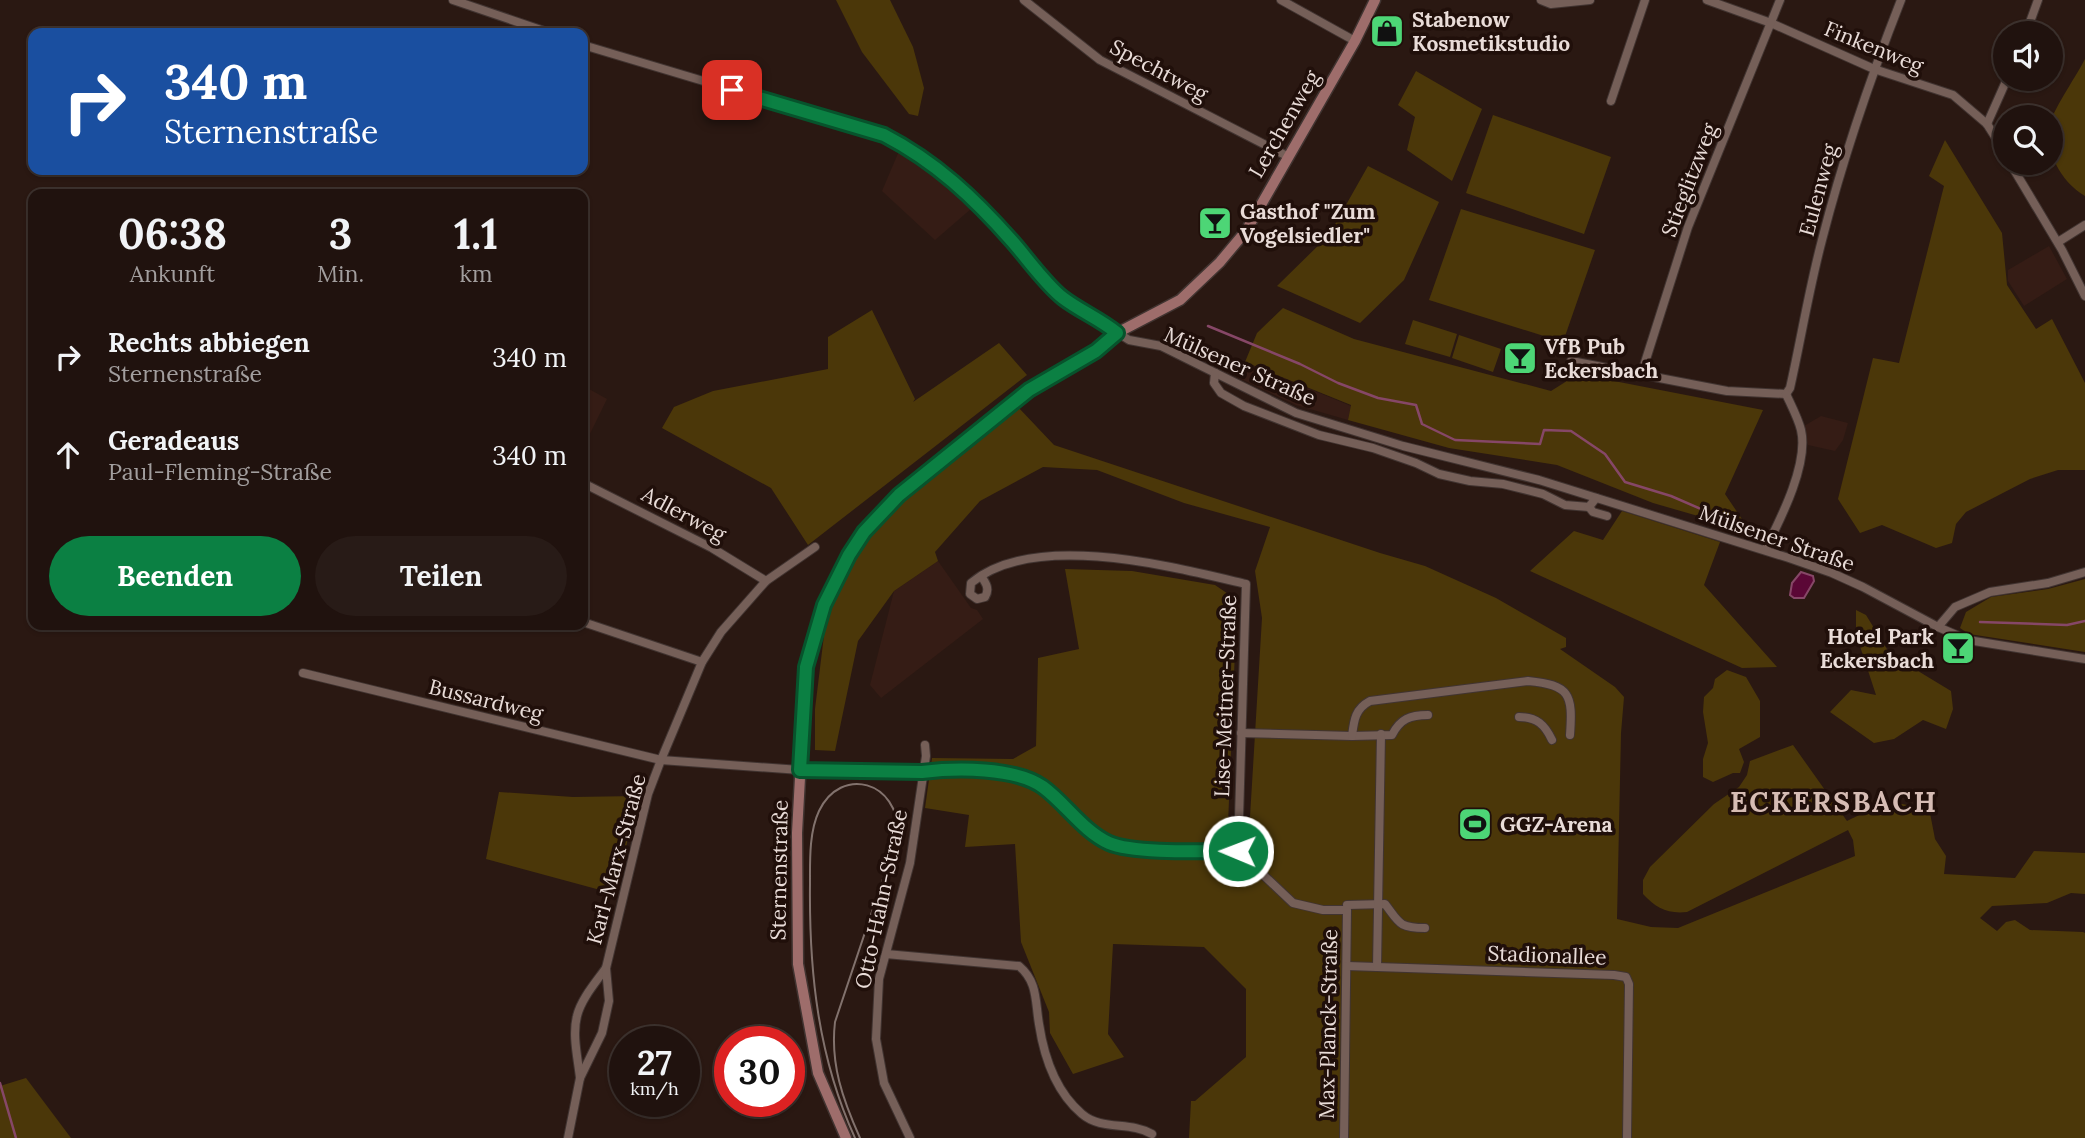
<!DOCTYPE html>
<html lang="de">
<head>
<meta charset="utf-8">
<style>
	:root { --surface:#20120e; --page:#281b17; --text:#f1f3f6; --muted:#a29e9e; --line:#3d322e; --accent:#0b8043 }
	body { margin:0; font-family:Lora,serif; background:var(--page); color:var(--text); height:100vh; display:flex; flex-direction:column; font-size:26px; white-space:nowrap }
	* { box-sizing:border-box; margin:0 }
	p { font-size:23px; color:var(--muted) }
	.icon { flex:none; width:38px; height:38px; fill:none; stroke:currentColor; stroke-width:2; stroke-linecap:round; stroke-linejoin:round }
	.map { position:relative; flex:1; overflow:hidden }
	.panel { position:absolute; left:28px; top:189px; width:560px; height:441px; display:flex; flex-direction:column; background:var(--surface); border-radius:14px; box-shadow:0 2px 5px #0004,0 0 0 2px var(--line) }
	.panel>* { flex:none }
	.guide { position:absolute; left:28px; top:28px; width:560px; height:147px; border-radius:14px; box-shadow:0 2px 5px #0004,0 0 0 2px var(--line); background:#1a4fa0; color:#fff; overflow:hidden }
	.tools { position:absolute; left:1993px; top:21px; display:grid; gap:14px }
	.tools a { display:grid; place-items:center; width:70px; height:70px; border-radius:50%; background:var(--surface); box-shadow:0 2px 5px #0004,0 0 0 2px var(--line); font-size:35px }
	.speed { position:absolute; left:609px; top:1026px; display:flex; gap:14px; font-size:35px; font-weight:700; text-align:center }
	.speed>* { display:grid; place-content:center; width:91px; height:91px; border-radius:50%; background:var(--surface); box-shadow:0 2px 5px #0004,0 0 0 2px var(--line); line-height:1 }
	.speed small { font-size:18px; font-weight:400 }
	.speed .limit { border:10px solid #d22; background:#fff; color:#111 }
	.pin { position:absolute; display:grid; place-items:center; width:60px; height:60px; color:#fff; margin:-30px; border-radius:14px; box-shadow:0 4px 10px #0006 }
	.me { position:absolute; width:77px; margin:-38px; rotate:271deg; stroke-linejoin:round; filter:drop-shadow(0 0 5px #0008) }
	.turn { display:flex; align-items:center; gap:24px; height:147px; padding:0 21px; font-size:32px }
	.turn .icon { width:91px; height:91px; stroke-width:2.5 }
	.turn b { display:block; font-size:49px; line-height:60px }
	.eta { display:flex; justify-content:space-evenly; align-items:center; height:119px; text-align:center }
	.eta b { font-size:42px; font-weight:800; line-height:49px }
	.action { display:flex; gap:14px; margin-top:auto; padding:14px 21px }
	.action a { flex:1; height:80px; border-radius:42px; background:var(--accent); color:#fff; font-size:28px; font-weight:800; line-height:80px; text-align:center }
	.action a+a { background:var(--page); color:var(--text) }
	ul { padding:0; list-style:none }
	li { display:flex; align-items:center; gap:21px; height:98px; padding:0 21px }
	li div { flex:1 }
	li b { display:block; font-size:26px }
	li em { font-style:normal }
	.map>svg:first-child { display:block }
	.built { fill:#351c15 }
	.green { fill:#4b3709 }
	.water { fill:#5b0736; stroke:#864767; stroke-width:2 }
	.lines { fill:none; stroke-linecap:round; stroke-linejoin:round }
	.stream { stroke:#864767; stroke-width:2.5 }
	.street-casing { stroke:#413431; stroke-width:10 }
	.secondary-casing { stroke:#413431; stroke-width:13 }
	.street { stroke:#755f58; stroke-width:8 }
	.secondary { stroke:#9e6d6b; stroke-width:10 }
	.tram { stroke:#82726d; stroke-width:2 }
	.route-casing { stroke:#07532c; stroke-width:18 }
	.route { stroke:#0b8043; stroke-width:12 }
	.labels { text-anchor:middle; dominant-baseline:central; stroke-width:7; stroke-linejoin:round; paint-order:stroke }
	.poi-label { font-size:21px; font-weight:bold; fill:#e9dcd8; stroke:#200f0a; text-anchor:start }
	.street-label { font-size:21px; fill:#e9dcd8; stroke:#200f0a }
	.district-label { font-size:28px; font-weight:bold; letter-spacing:2px; fill:#d6bcb4; stroke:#200f0a }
</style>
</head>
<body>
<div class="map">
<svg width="2085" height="1138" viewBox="0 0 2085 1138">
	<rect width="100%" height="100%" fill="#2a1812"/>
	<g class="built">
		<polygon points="899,151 943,178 972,208 935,240 882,191"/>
		<polygon points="2049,246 2067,279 2024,306 2008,281 2008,270"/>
		<polygon points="1245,362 1351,406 1348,420 1296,405 1237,377"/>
		<polygon points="589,389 607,399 583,448 583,391"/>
		<polygon points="1821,416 1848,423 1843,440 1835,451 1808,445 1804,426"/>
		<polygon points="938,561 971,608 977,610 983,619 881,698 870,685 894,591"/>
	</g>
	<g class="green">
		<polygon points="836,0 890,0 913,47 924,88 918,116 909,114 862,52"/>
		<path d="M2085,59v137c-25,-15 -41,-45 -34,-75 3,-12 27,-48 34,-62z"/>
		<polygon points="1416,71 1482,109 1452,181 1407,150 1415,117 1398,105"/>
		<polygon points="1493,115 1611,157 1584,234 1466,193"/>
		<polygon points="1945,140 2002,233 2007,285 2036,329 2052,319 2085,383 2085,470 2058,470 2030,479 1966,512 1956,524 1952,543 1936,548 1882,525 1860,533 1838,499 1873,358 1899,363 1944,186 1929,176"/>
		<polygon points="1368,166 1439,202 1404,280 1360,323 1277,286 1329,235"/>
		<polygon points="1461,209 1595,250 1563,342 1429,300"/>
		<polygon points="1283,308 1354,339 1551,391 1578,374 1763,410 1725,494 1750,531 1653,503 1557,465 1449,448 1348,420 1351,405 1245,362 1257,333"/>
		<polygon points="872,310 915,399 913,402 999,343 1027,375 808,545 771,488 662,428 674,407 713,391 828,369 828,337"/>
		<polygon points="1413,320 1457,334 1450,357 1405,344"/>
		<polygon points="1459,335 1501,349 1493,372 1452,358"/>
		<path d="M1018,407l36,38 326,108 45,13 71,32 70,40v9l-6,2 55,38 9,10 -3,36 -4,186 34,8 27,1 177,-72 -2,-16 -5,-10 -161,82c-20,2 -31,-4 -44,-18v-14l7,-13 64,-63 25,-17 8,-12 3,-14 43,-16 54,76c36,-17 44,-25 83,-8l5,26 11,17 -2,18 71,4 19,-27 51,2v41l-14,-1 -24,10 -55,3 -12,12 17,13 9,-9 9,-2 15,10 53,2 2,1v205h-896l2,-37h4l51,-44v-68l-42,-42 -91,-3 -5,90 16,23 -51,17 -23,-41 -1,-21 -28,-70 -6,-98 -50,3 4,-32 -44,-7 7,-50 81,1 23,-13 2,-88 41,-9 -14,-80 67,2 83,14 22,15 -9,225 22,-8 12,-199 -7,-47 15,-44 -86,-24 -87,-33 -54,-3 -63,34 -45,51 3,9 -44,30 -36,50 -23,110 -20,-1v-41l10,-82 4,-19 26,-51 17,-26 41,-41z"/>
		<polygon points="1622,511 1720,542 1704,585 1777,667 1742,668 1530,571 1574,531 1603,540"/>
		<polygon points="2085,579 2085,652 1969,634 1960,628 1966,612 1991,597 2048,589"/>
		<polygon points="1856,610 1866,615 1890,654 1951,691 1953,709 1946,729 1923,720 1894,739 1874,743 1830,712 1851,690 1876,695 1856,634"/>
		<polygon points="1727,670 1746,677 1760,701 1760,737 1739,749 1744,762 1740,773 1733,773 1713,782 1703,777 1703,759 1708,743 1703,712 1704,697 1713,688 1715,679"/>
		<polygon points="499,792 573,797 638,796 615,894 486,859"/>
		<polygon points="26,1078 71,1138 0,1138 0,1086"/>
	</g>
	<polygon class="water" points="1801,572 1813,576 1814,581 1804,598 1794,598 1790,595 1792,583"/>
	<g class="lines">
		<g class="stream">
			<polyline points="1208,326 1300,364 1338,383 1378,398 1416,405 1422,424 1455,440 1540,444 1544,430 1571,431 1605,454 1625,482 1671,496 1763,536"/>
			<polyline points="1980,622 2067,625 2085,621"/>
			<polyline points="0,1083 16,1138"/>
		</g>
		<g class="street-casing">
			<g id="street">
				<polyline points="453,0 550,33"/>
				<polyline points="1024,0 1100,60 1287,156"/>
				<polyline points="1281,0 1355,41"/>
				<polyline points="1541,0 1551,4 1590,0"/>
				<polyline points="1707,0 1771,23 1874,69 1953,95 1987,124 2006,154"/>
				<polyline points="2026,33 2038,0"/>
				<polyline points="583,45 884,135 930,162 956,182 981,206 1062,297 1129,340 1161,346 1296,413 1403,446 1539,480 1789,558 1832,573 1863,587 1938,627 1968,640 2085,659"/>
				<polyline points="1611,101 1645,0"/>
				<polyline points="1987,124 2007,79"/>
				<polyline points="2010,163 2062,250 2085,296"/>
				<polyline points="2058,242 2085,225"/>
				<polyline points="1571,361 1727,391 1786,394"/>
				<polyline points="1215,373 1214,383 1221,393 1244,406 1319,435 1373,448 1416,463 1439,474 1470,481 1503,484 1543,494 1565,505 1589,507 1596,498"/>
				<polyline points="1641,375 1688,227 1780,0"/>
				<path d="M1786,394l4,-6c11,-49 19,-99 32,-148 21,-82 48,-161 79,-240"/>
				<polyline points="583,483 712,548 766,581"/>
				<polyline points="1589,507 1593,512 1607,516"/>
				<path d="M1765,550c15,-30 44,-86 36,-120 -3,-12 -10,-25 -15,-36"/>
				<path d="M981,576c5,7 9,13 4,21l-8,2 -7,-5 1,-11c63,-53 203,-16 275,1l-8,267"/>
				<polyline points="583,622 702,662"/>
				<polyline points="1938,627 1955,607 1990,592 2048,583 2085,572"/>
				<path d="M303,673l358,87 139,10 122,2c32,-4 95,-4 121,15 22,17 40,44 66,56 25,11 98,8 129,8l55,52 30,7h24l-3,228"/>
				<path d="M1519,717c18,0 26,8 33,23"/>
				<path d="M1241,733l111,3 40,-1c8,-16 18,-20 36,-20"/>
				<path d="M1352,736c2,-16 3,-27 18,-35l158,-20c42,4 45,13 42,54"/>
				<path d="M1347,905l38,-1c14,18 13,24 40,24"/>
				<path d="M886,954l133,12c19,16 16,35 20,58 5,33 17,68 43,90 20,17 48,7 70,20"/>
				<polyline points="1347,966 1614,975 1626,977 1629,984 1627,1138"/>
				<polyline points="1377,967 1381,734"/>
				<path d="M580,1078c-2,-19 -8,-43 -3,-62 4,-17 19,-34 29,-48"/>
				<polyline points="568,1138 580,1078 602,1033 609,1001 606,968 648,794 661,760 702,662 721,632 766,581 815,547"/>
				<polyline points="910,1138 884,1083 876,1039 879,979 910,863 926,756 925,745"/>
			</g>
		</g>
		<g class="secondary-casing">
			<polyline id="secondary" points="846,1138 818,1073 798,964 797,833 806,667 824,605 848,555 864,532 899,495 1029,389 1095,351 1117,333 1180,300 1220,262 1246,231 1355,41 1375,0"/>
		</g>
		<use href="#street" class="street"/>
		<use href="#secondary" class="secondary"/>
		<path class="tram" d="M855,1138c-37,-81 -46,-166 -45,-254 0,-23 -1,-52 9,-73 22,-46 80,-30 79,23l-63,188c-5,42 8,78 25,116"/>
	</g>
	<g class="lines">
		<g class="route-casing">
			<path id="route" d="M732,90l152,45c52,27 90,63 128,106 15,17 34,44 51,57 17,13 37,21 54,35l-21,18 -67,39 -130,105 -35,37 -15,23 -25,50 -18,62 -6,103 122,2c34,-4 93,-5 121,15 23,17 40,44 66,56 25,11 98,8 129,8"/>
		</g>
		<use href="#route" class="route"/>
	</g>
	<defs>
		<g id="shop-square" transform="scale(1.75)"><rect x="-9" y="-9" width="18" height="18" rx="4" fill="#4dd676" stroke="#200f0a"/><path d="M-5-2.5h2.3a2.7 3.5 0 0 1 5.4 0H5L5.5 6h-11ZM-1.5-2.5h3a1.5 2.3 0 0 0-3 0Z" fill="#111"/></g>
		<g id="bar-square" transform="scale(1.75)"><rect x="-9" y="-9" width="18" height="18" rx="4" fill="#4dd676" stroke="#200f0a"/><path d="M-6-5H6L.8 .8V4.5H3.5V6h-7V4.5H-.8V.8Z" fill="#111"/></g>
		<g id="stadium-square" transform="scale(1.75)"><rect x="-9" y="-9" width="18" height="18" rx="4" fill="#4dd676" stroke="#200f0a"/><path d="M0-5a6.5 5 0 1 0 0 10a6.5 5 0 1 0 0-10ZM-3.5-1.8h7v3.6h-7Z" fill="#111"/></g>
	</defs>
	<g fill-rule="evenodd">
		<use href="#shop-square" x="1387" y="31"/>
		<use href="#bar-square" x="1215" y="223"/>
		<use href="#bar-square" x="1520" y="358"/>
		<use href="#bar-square" x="1958" y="648"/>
		<use href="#stadium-square" x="1475" y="824"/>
	</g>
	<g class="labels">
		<g class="poi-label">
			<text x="1412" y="19">Stabenow<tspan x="1412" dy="24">Kosmetikstudio</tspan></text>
			<text x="1240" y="211">Gasthof "Zum<tspan x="1240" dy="24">Vogelsiedler"</tspan></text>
			<text x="1544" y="346">VfB Pub<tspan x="1544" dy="24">Eckersbach</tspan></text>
			<text x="1934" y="636" text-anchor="end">Hotel Park<tspan x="1934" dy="24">Eckersbach</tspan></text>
			<text x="1500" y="824">GGZ-Arena</text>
		</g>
		<g class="street-label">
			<text transform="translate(1874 47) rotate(22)">Finkenweg</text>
			<text transform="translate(1159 70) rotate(28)">Spechtweg</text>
			<text transform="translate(1284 124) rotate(-60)">Lerchenweg</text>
			<text transform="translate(1689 180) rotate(-69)">Stieglitzweg</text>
			<text transform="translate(1818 190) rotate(-75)">Eulenweg</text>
			<text transform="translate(1240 366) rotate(24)">Mülsener Straße</text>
			<text transform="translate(684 514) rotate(28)">Adlerweg</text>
			<text transform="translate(1777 538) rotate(19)">Mülsener Straße</text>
			<text transform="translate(1225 696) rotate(-88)">Lise-Meitner-Straße</text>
			<text transform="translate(486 700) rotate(14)">Bussardweg</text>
			<text transform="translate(616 859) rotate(-75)">Karl-Marx-Straße</text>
			<text transform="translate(779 870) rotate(-89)">Sternenstraße</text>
			<text transform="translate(881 899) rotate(-78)">Otto-Hahn-Straße</text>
			<text transform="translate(1547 955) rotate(2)">Stadionallee</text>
			<text transform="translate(1328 1024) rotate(-89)">Max-Planck-Straße</text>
		</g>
		<g class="district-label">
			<text x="1834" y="802">ECKERSBACH</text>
		</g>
	</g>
</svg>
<div class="tools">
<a><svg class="icon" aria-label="sound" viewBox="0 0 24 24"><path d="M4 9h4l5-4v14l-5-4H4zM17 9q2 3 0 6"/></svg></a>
<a><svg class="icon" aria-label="search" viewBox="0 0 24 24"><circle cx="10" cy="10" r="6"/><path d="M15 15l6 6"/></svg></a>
</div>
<div class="speed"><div>27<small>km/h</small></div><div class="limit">30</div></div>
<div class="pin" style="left:732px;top:90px;background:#d93025"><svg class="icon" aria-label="arrive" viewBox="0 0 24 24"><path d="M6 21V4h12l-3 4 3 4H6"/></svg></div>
<svg class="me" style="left:1238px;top:851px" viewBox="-20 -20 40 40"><circle r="17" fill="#0b8043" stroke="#fff" stroke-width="3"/><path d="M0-11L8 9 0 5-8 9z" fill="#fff"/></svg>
<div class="guide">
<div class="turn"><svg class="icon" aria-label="right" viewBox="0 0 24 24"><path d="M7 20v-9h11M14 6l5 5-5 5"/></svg><div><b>340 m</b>Sternenstraße</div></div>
</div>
<section class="panel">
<div class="eta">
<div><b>06:38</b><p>Ankunft</p></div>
<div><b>3</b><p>Min.</p></div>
<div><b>1.1</b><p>km</p></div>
</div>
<ul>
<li><svg class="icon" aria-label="right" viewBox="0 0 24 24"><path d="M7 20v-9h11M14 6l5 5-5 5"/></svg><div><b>Rechts abbiegen</b><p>Sternenstraße</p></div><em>340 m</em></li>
<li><svg class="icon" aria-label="ahead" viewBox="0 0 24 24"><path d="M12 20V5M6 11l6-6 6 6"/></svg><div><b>Geradeaus</b><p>Paul-Fleming-Straße</p></div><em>340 m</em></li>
</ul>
<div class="action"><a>Beenden</a><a>Teilen</a></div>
</section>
</div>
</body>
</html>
